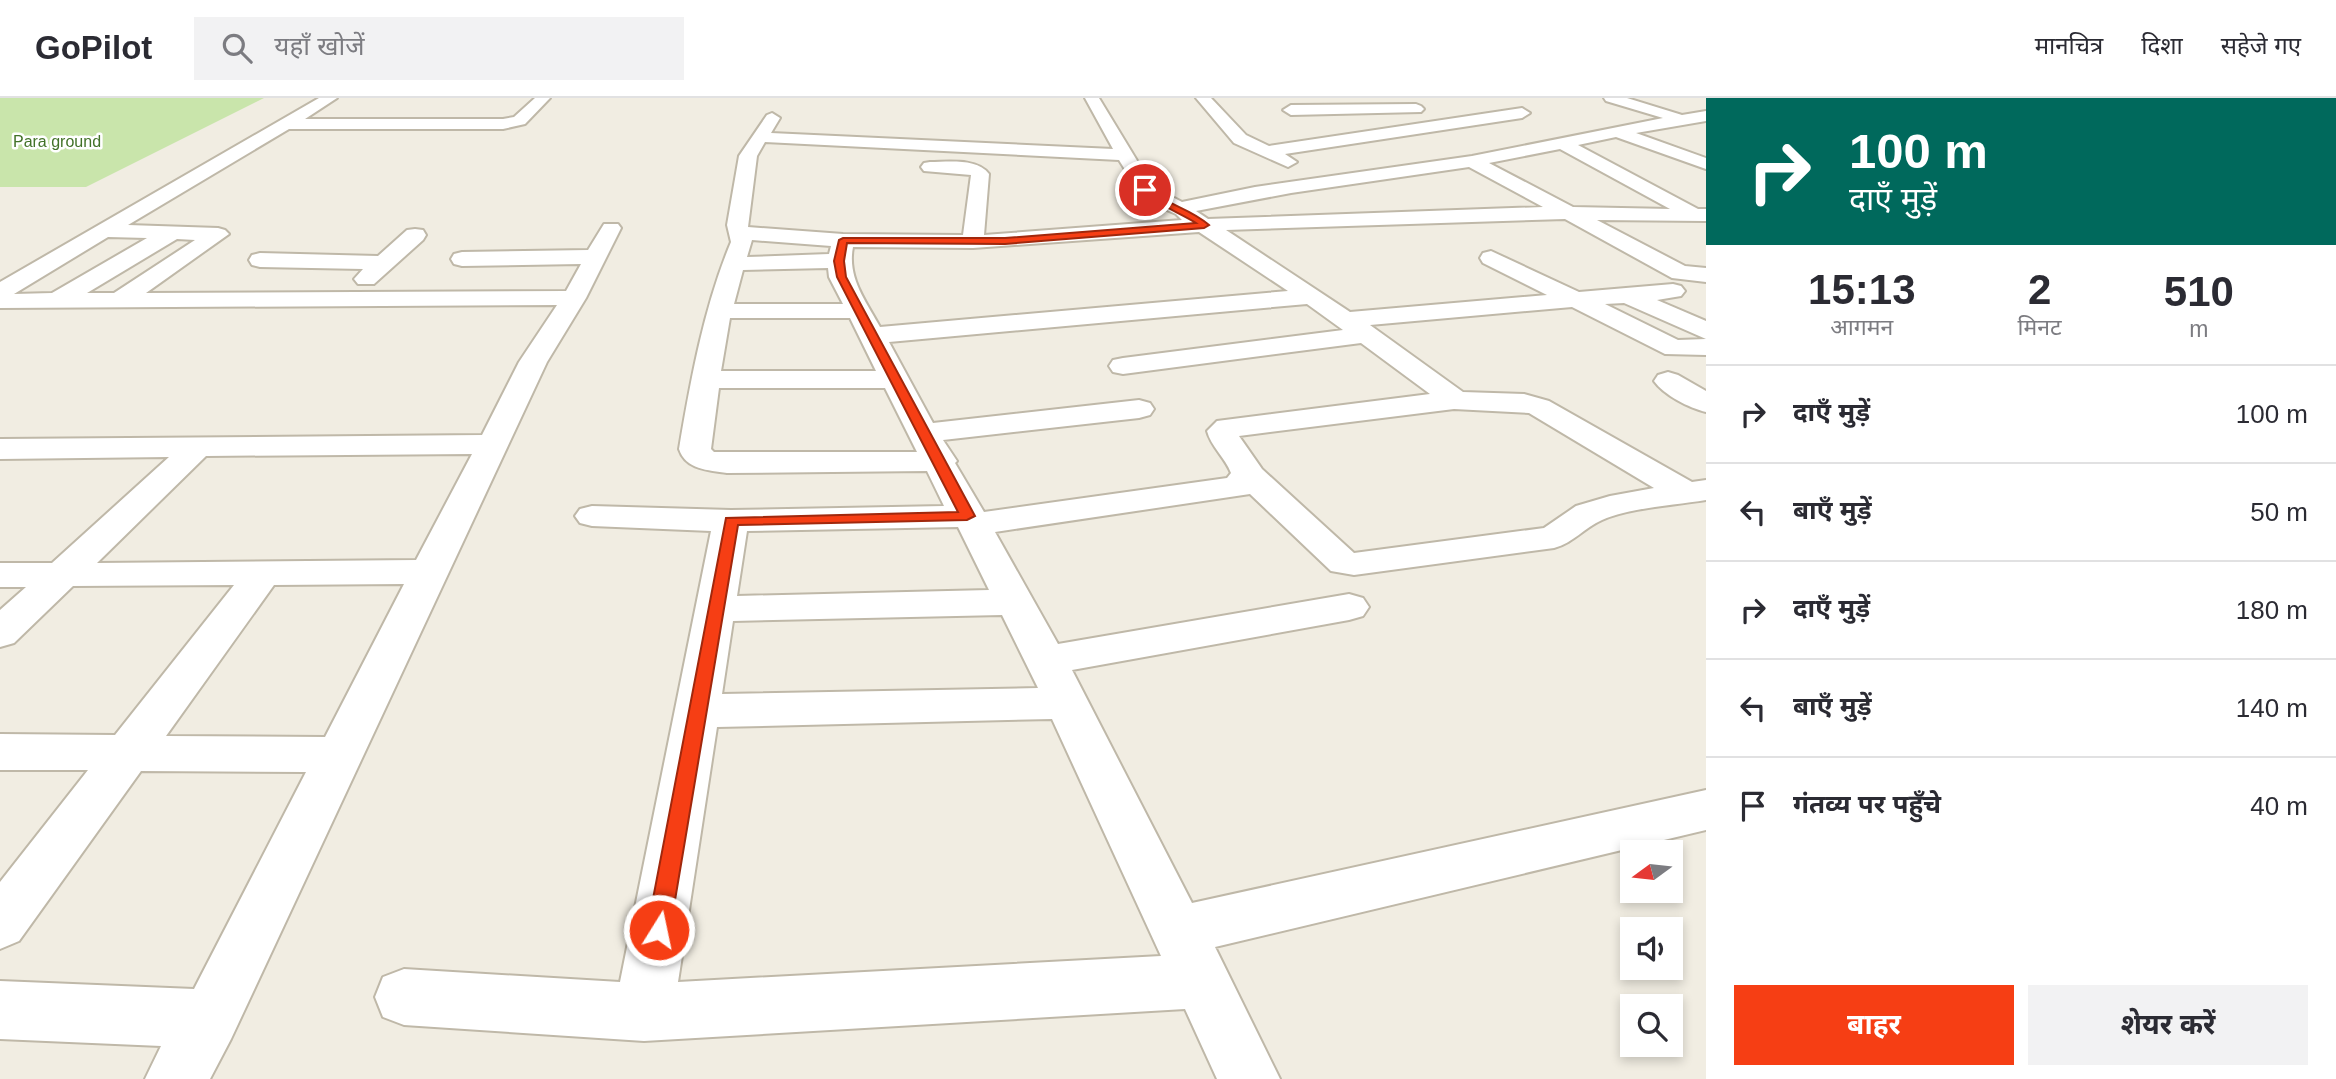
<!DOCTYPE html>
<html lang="hi">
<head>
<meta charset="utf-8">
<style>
	:root { --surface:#fff; --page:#f2f2f3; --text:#2b2b33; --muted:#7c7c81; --line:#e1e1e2; --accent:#f63e14 }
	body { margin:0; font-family:Helvetica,"Noto Sans Devanagari",sans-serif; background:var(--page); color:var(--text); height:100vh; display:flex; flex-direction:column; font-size:26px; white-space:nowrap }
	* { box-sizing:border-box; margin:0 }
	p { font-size:23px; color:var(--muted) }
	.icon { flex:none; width:38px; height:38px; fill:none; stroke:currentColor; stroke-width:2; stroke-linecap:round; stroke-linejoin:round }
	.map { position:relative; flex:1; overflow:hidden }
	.details { display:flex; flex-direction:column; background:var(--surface); width:630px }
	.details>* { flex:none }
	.guide { background:#00695c; color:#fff; overflow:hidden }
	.needle { width:46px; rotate:255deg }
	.controls { position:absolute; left:1620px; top:742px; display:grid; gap:14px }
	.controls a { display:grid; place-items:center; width:63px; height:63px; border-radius:0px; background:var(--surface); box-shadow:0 4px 10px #0003; font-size:35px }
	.pin { position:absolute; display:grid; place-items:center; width:60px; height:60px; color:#fff; margin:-30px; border:4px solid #fff; border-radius:50%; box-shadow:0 2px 7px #0007 }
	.me { position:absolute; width:77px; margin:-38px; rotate:10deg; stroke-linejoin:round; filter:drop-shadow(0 0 5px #0008) }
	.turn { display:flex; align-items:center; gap:24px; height:147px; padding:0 28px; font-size:32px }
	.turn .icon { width:91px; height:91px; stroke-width:2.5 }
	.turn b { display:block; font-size:49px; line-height:60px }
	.eta { display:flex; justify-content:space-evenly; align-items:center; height:119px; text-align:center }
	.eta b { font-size:42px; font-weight:700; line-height:49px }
	.cta { display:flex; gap:14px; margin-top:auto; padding:14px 28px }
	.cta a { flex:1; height:80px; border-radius:0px; background:var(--accent); color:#fff; font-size:28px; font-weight:700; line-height:80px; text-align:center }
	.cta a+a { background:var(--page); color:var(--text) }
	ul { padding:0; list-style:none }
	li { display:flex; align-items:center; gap:21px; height:98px; padding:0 28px; border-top:2px solid var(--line) }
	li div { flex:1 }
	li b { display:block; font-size:26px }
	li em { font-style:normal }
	header { display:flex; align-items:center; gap:42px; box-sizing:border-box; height:98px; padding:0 35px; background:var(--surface); border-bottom:2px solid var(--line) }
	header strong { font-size:33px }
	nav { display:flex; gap:38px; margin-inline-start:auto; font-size:24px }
	.search { width:490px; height:63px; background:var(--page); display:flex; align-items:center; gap:18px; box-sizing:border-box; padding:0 24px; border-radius:0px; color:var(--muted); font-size:26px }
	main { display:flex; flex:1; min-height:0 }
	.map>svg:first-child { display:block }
	.green { fill:#c9e5ab }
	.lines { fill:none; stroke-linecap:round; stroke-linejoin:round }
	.minor-casing { stroke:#bfb8a8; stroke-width:4 }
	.minor { fill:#fff; fill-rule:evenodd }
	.route { fill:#f63e14; stroke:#a0280d; stroke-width:2 }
	.labels { text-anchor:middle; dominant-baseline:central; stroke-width:5; stroke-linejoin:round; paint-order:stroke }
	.far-park-label { font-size:16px; fill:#427228; stroke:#fff }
</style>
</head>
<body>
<header>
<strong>GoPilot</strong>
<div class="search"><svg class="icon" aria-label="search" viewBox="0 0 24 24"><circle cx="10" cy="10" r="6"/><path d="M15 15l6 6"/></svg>यहाँ खोजें</div>
<nav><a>मानचित्र</a><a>दिशा</a><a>सहेजे गए</a></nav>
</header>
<main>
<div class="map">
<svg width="1706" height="981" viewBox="0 0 1706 981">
	<rect width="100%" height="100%" fill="#f1ede2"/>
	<polygon class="green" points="0,0 264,0 86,89 0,89"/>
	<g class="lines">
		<g class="minor-casing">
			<g id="minor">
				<path d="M319,0h18l-32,21h198l11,-2 21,-19h15l-25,26 -22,5h-214l-161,96 90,3 7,2 4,4 -83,59 420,-2 15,-27 -119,2 -8,-2 -3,-5 3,-5 8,-2 126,-2 16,-26h14l3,4 -35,70 -39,64 -316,677 -21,40h-65l16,-33 -161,-7v-58l194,8 112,-217 -165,-1 -122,170 -19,8v-67l88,-112h-88v-36l115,1 119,-150 -161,1 -59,57 -14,4v-37l26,-23h-26v-24h52l117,-106 -169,2v-20l482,-4 37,-73 38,-57 -557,3v-26zM108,139l39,1 -95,55 -38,1zM177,141l18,1 -81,53h-27zM472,356l-56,106 -319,3 109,-107zM404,486l-79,153 -159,-1 108,-151z"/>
				<path d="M1085,0h14l54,89 29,15 73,-15 217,-31 191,-38 -57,-17 -2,-3h23l55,17 24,-4v10l-70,12 70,25v11l-90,-32 -38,8 120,64h8v12l-109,-1 88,46 21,2v14l-34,-4 -107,-59 -339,11 124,82 197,-17 -64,-32 -3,-5 3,-5 8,-2 88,41 94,-8 8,2 4,5 -4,5 -24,4 49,21v18l-82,-36 -19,1 73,36 28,-1v16l-41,-1 -93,-47 -202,18 93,67 61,2 25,7 143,81 14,-2v20c-30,5 -78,8 -104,20 -18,8 -29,23 -48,28l-200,27 -23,-4 -81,-77 -255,38 63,112 291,-50 14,4 6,9 -6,9 -14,4 -277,50 120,233 514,-113v40l-491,117 65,132h-63l-32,-70 -541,32 -240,-16 -21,-8 -8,-20 8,-20 21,-8 216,13 91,-451 -119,-5 -12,-3 -5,-7 5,-7 12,-3 139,4 213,-4 -17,-35 -200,2c-19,-3 -41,-3 -48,-24 12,-71 25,-142 52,-207l-4,-17 12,-69 28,-41 5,-2 8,5 -9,15 342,16zM765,44l354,18 25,40 32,14 6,6 -198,15 5,-61c-12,-16 -40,-12 -59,-12l-6,1 -3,4 3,4 47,4 -8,60 -120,-1 -95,-7 9,-71zM1560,51l110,60 -97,-2 -84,-44zM1469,69l74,40 -335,12 -12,-8 95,-18zM1199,134l89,59 -408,36c-14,-26 -33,-49 -27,-80l120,1zM752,142l79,6 -2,8 -82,3zM828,170l1,9 14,27h-109l9,-34zM1307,206l36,26 -220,28 -10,2 -4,6 4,6 10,2 238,-31 69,51 -213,27 -10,10c4,16 18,26 24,42l-4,5 -243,34 -29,-49 2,-2 -14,-21 196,-22 11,-3 4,-6 -4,-6 -11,-3 -206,23 -44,-81zM730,220h120l26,53h-155zM719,290h166l32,64h-203l-3,-3zM1454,311l75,4 125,75 -44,8 -34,10 -32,22 -190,25 -92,-84 -23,-33zM958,429l31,63 -252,6 10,-65zM1002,517l36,73 -316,6 11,-73zM1052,621l109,237 -483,26 39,-255z"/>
				<polygon points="1196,0 1211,0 1246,37 1269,48 1522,10 1530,15 1522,20 1285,56 1297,64 1288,69 1234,45"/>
				<polygon points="1416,6 1421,8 1424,11 1421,14 1291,17 1283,12 1291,7"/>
				<polygon points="415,131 423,132 426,137 423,142 374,186 358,186 354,181 363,171 260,169 252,167 249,162 252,157 260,155 378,158 407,132"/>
				<path d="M1668,274l10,3 28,16v21c-17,-4 -42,-17 -52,-31l4,-6z"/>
			</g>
		</g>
		<use href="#minor" class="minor"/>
	</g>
	<path class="route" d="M1142,90h6c16,16 42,20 61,37l-5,3 -199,16 -158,-1 -3,18 2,16 129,239 -8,4 -229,5 -68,405 -3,7 -8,3 -8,-3 -4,-7 79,-412 232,-6 -121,-235 -3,-16 5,-21 4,-2h162l191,-15c-13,-9 -50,-23 -54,-35z"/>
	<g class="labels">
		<g class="far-park-label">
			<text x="57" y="43">Para ground</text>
		</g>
	</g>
</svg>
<div class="controls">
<a><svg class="needle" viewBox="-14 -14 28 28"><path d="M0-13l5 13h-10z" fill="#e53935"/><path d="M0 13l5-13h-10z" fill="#7c7c81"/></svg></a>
<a><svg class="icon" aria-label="sound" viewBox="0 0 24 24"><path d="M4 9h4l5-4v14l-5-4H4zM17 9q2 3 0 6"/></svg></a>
<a><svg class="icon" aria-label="search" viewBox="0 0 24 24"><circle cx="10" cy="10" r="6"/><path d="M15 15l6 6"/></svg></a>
</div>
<div class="pin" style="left:1145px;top:92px;background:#d93025"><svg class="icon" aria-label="arrive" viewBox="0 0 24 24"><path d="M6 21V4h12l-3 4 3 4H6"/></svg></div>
<svg class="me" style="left:659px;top:832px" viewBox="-20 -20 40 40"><circle r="17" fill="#f63e14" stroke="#fff" stroke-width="3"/><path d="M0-11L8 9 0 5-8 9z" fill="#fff"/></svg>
</div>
<section class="details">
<div class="guide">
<div class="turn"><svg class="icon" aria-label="right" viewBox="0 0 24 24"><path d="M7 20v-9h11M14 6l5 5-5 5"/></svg><div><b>100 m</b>दाएँ मुड़ें</div></div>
</div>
<div class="eta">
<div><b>15:13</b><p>आगमन</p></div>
<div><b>2</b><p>मिनट</p></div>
<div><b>510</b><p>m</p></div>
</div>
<ul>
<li><svg class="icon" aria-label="right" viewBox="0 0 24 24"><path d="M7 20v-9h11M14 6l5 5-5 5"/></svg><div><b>दाएँ मुड़ें</b></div><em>100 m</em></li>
<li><svg class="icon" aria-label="left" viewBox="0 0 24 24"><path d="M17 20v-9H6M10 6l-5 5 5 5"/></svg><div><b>बाएँ मुड़ें</b></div><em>50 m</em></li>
<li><svg class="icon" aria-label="right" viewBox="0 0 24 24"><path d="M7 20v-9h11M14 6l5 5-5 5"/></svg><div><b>दाएँ मुड़ें</b></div><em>180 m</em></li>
<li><svg class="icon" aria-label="left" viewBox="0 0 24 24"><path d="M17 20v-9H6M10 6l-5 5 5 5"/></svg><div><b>बाएँ मुड़ें</b></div><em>140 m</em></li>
<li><svg class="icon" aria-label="arrive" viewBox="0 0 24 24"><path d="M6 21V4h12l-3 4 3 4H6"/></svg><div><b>गंतव्य पर पहुँचे</b></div><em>40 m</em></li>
</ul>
<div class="cta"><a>बाहर</a><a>शेयर करें</a></div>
</section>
</main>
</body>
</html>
